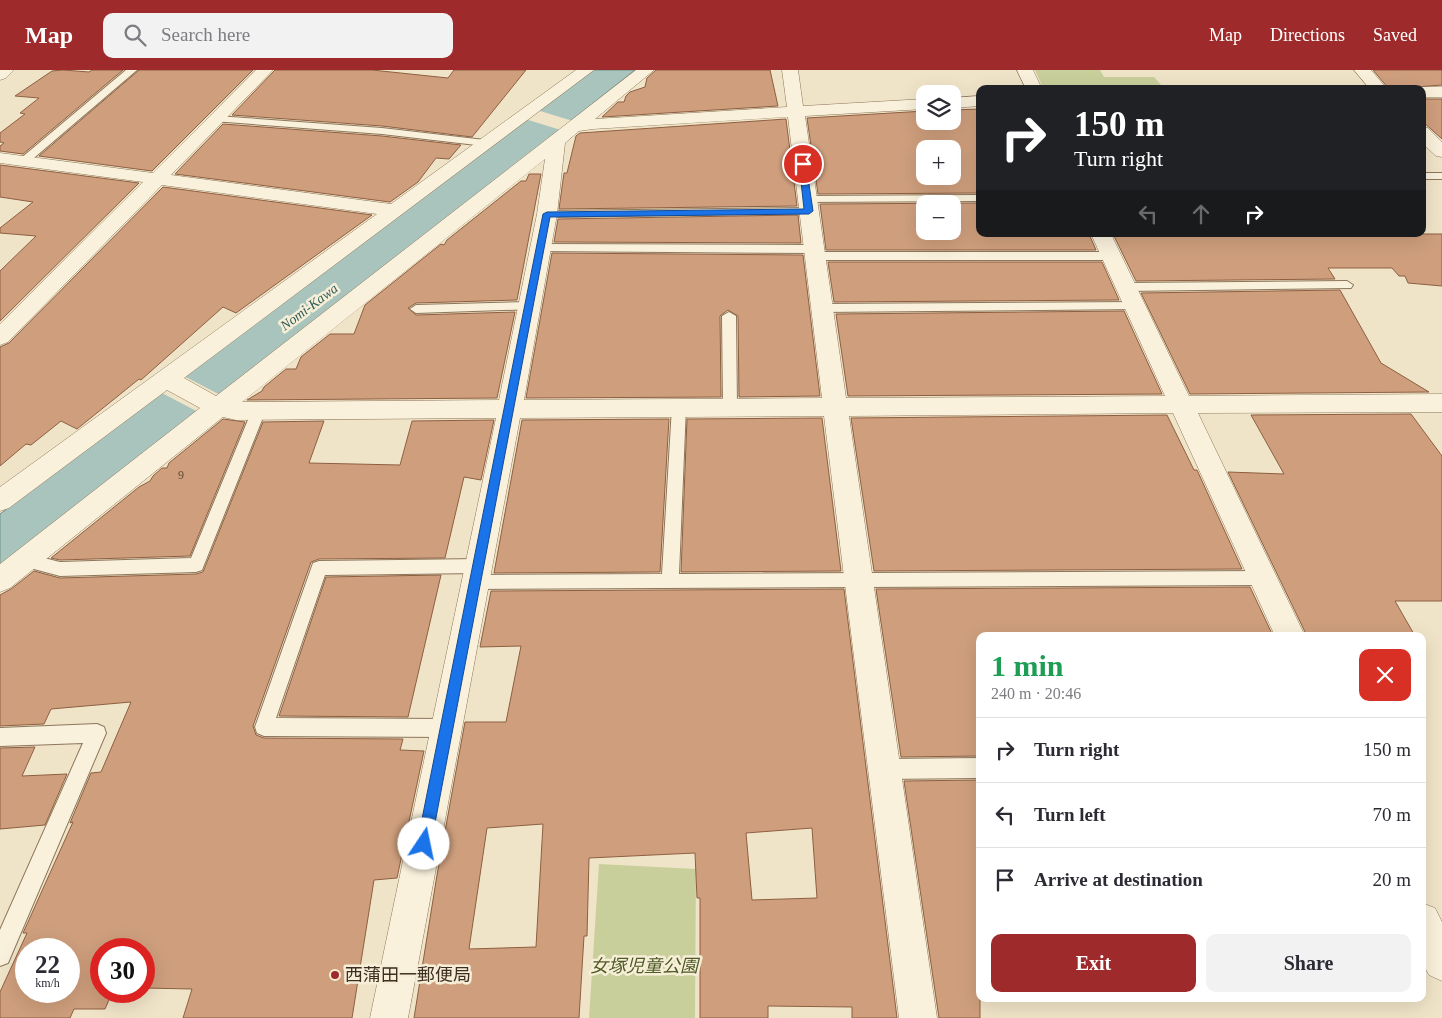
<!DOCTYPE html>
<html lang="en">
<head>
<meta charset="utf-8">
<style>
	:root { --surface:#fff; --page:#f2f2f3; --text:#2b2b33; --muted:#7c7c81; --line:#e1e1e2; --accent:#9e2a2b }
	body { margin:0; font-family:"Times New Roman","Noto Sans JP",serif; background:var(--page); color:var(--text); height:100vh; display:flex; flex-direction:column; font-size:19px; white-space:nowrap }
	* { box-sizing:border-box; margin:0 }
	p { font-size:16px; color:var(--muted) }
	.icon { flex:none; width:28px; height:28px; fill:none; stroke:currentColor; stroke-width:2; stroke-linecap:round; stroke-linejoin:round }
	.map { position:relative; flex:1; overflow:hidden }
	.panel { position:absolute; left:976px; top:562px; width:450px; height:370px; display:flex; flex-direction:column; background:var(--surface); border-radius:10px; box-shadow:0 5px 20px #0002 }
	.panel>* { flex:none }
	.hud { position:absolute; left:976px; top:15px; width:450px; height:152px; border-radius:10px; box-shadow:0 5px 20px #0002; background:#202124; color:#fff; overflow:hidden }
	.fabs { position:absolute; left:916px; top:15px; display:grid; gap:10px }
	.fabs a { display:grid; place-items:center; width:45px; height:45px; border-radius:10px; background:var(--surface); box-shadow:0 5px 20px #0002; font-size:25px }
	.speed { position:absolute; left:15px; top:868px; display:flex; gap:10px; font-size:25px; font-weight:700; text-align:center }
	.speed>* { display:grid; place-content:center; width:65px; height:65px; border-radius:50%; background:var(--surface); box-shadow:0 5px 20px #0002; line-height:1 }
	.speed small { font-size:12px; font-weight:400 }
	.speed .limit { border:8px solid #d22; background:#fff; color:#111 }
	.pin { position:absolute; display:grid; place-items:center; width:42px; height:42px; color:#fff; margin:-21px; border:2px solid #fff; border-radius:50%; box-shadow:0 1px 5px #0007 }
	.me { position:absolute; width:55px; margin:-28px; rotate:11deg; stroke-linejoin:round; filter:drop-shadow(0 0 4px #0008) }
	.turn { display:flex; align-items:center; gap:18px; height:105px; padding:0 15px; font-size:22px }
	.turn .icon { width:65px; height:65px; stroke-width:2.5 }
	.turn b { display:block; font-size:35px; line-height:42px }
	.lanes { display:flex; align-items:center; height:48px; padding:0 15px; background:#0003; justify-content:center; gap:25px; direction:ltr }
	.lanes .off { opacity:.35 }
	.round { display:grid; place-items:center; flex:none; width:52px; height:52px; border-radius:10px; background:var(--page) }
	.overview { display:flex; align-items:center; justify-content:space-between; height:85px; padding:0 15px }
	h1 { font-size:30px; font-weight:700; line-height:38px; color:#1e9e55 }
	.cta { display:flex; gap:10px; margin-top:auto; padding:10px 15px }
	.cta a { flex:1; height:58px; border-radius:10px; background:var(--accent); color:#fff; font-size:20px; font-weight:700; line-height:58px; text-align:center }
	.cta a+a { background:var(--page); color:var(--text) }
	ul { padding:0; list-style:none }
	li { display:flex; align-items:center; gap:15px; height:65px; padding:0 15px; border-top:1px solid var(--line) }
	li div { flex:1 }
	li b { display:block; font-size:19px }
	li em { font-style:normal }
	header { display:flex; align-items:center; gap:30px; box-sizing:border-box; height:70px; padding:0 25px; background:var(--accent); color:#fff }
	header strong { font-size:24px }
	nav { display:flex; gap:28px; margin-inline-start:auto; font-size:18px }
	.search { width:350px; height:45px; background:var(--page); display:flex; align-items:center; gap:12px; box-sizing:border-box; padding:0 18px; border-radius:10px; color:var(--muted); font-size:19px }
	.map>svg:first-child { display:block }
	.green { fill:#c9cf9b }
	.water { fill:#a9c4bc; stroke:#6f938a }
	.pier { fill:#f0e4c8 }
	.building { fill:#cf9f7d; stroke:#8d5f41; fill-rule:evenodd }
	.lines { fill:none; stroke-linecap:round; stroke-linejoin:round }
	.service-casing { stroke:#8d765c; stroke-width:2 }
	.minor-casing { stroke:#8d765c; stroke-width:1 }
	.service { fill:#faf1dc; fill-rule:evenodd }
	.minor { fill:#faf1dc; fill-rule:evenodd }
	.route { fill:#1a73e8; stroke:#114b97 }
	.poi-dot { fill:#9e2a2b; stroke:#f7eed8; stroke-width:2 }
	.labels { text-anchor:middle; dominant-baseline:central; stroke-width:5; stroke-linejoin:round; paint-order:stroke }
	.number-label { font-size:12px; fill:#624a37 }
	.far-water-label { font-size:14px; font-style:italic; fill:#2f5d5a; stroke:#f7eed8 }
	.near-park-label { font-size:18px; font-style:italic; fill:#4d5a26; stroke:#f7eed8 }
	.near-poi-label { font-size:18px; fill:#3d2e20; stroke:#f7eed8; text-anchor:start }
</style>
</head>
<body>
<header>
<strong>Map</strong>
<div class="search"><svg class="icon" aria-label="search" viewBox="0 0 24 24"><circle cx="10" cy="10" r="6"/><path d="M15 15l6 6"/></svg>Search here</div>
<nav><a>Map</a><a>Directions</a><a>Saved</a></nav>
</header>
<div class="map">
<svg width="1442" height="948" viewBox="0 0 1442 948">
	<rect width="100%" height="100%" fill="#f0e4c8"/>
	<g class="green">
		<polygon points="1035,0 1100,0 1104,7 1154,7 1161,15 1043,18"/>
		<polygon points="599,794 696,799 695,948 589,948"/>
	</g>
	<polygon class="water" points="594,0 635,0 0,501 0,444"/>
	<g class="pier">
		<polygon points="537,40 576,52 564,61 525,49"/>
		<polygon points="182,305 226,328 204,345 160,322"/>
	</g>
	<g class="building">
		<polygon points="63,0 89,2 92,0 123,0 23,84 0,81 0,76 4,73 0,72 0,63 25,44 20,43 39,28 15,26 52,1"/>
		<polygon points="139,0 253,0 152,101 39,86"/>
		<polygon points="275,0 372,0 448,8 454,0 526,0 472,67 382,56 232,45"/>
		<polygon points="656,0 770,0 778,36 602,47 618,32 624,32 626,26 630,22 645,17 647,8"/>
		<polygon points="1373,0 1442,0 1442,15 1389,19"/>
		<polygon points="1422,29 1442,29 1442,69 1422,51"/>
		<path d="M980,39v84l-162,1 -11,-76 118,-7v10h27v-11zM925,79h27v27h-27z"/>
		<polygon points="786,49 797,136 559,139 564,103 567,103 576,66 580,63"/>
		<polygon points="223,54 382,66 461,75 449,89 436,88 418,112 390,132 175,104"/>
		<polygon points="0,95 139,113 0,251 0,201 36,166 0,163 0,158 33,132 0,127"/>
		<polygon points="529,104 541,104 517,230 416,233 408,238 416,245 515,242 497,328 247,330 262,321 264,317 286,299 296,299 301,287 330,264 354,264 365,235 441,174 444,175 447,170 521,111 526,111"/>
		<polygon points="163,117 372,145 236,243 223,237 141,310 139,309 77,359 61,351 31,375 26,374 0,396 0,277 9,273"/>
		<path d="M980,133v31h109l7,16h-270l-6,-46zM925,134h27v27h-27z"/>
		<polygon points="798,145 801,173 554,172 558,149"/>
		<polygon points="1113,164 1442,164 1442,216 1408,213 1405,206 1399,206 1392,198 1328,198 1335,209 1136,211"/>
		<polygon points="552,183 803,185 820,326 739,327 738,246 728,240 720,246 721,327 526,328"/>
		<polygon points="828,192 1102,192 1119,230 834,232"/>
		<polygon points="1340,220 1381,293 1429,322 1190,324 1141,223"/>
		<polygon points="1124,241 1162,324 848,326 836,244"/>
		<polygon points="1411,344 1442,386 1442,531 1395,531 1415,566 1307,566 1228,402 1284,404 1251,345"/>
		<polygon points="1167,345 1194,400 1197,400 1242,499 874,501 851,348"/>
		<polygon points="822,348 841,501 681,502 687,349"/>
		<polygon points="223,349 245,352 190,486 60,490 51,488 139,417 150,411 153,406 162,398 167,398 169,393"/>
		<polygon points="669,349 660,502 494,503 522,350"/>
		<path d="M494,350l-13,60 -17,-3 -19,81 -126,1 -8,3 -58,164 3,9 8,3 139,1 -3,11 24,1 -27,127 -23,2 -22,138h-169l9,-29 -48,-1v-39h-43v42h12l-8,18h-31l-4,9h-70v-26l27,-59h-4l50,-111 -3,1 21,-50 10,-1 30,-70 -80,7 -7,15 -44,2v-131l11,-6 23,-18 26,7 136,-4 7,-2 60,-150 61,-1 -15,42 91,2 12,-44zM26,879h43v42h-43z"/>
		<polygon points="441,505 408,647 279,646 326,507"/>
		<polygon points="1250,517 1273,566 980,566 980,686 901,687 876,519"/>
		<path d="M844,519l53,429h-45v-11l-84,-1v12h-68v-120h-3l-2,-45 -106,5 -2,78h-3l-5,82h-165l23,-143 28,-153h41l15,-76 -41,1 11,-56zM543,754l-7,123 -67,2 18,-121zM812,758l5,70 -65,2 -6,-67z"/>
		<polygon points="35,677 22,706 67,704 45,755 0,759 0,678"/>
		<polygon points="980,710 980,948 939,948 904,711"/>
	</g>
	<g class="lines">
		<g class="service-casing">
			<g id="service">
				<polygon points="126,0 137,0 28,93 20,93 20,89"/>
				<polygon points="217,46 382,58 485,70 490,73 485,76 382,64 213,51 213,47"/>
				<rect x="1422" y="103" width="20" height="6"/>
				<polygon points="980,125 980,131 807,132 801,129 807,126"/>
				<polygon points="809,138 813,139 813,143 547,147 541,144 547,141"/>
				<polygon points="540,174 814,175 820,179 816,182 1112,182 1118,186 1112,190 815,190 809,186 813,183 536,181 534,178"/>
				<polygon points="1347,211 1353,215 1351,218 1127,221 1121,217 1127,213"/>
				<polygon points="529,232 534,233 535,236 534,239 416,243 410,239 416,235"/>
				<polygon points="1136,232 1142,236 1141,239 822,242 816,238 822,234"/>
				<polygon points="729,242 736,246 737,337 730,342 723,337 722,246"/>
				<polygon points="679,332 686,337 679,504 1262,501 1268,503 1270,508 1268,513 1262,515 476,519 470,517 468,512 470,507 476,505 662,504 672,337"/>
				<polygon points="259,335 266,340 202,500 196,502 60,506 34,499 32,494 34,489 40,487 60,492 191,488 252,340"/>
				<polygon points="480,489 486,491 488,496 486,501 480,503 325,505 276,648 447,649 454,652 456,658 454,664 447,667 264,666 257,663 255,657 313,493 319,491"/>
				<polygon points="97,654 104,657 106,663 8,893 0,896 0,860 83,673 0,676 0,658"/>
				<polygon points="980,688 980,708 884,709 877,706 874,699 877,692 884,689"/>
			</g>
		</g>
		<g class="minor-casing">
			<g id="minor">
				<polygon points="0,0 14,0 6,8 0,10"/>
				<path d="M256,0h17l-102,105 220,29 185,-134h18l-410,308 32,18 420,-326h18l-59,49 192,-12 -5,-37h16l5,36 122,-7v10l-120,7 41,282 319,-2 -74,-162h20l78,162 253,-2v18l-244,1 107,223h-30l-102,-223 -324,3 88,602h-38l-75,-602 -304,2 -112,600h-38l126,-600 -260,2 -13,-3 -213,171 -10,4v-28l200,-156 -33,-18 -158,118 -9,3v-24l377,-273 -215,-29 -154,157 -8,3v-21l143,-142 -143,-19v-10l153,20zM788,47l34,281 -298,2 33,-186 8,-71 14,-12 14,-2zM545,89l-8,55 -38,186 -257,2z"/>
				<polygon points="1017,0 1033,0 1042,19 1026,19"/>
				<polygon points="1354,0 1371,0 1387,19 1370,19"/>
				<polygon points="1422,17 1442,17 1442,27 1422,27 1422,19 1416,19"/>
				<polygon points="980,26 980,36 952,38 952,28"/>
				<polygon points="1422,57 1428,58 1442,72 1442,87 1436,86 1422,73"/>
				<polygon points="1422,833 1435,838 1442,852 1442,911 1429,905 1422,892"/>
			</g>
		</g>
		<use href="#service" class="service"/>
		<use href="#minor" class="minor"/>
	</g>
	<polygon class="route" points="803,92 806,94 813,141 809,144 550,147 431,774 429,779 424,781 419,779 417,774 543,144 547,142 804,139 799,94"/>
	<circle class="poi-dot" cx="335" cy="905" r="5"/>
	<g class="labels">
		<g class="number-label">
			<text x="181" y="405">9</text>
		</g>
		<g class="far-water-label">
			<text transform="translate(309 237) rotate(-37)">Nomi-Kawa</text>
		</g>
		<g class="near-park-label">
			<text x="644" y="896">女塚児童公園</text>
		</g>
		<g class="near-poi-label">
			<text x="345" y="905">西蒲田一郵便局</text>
		</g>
	</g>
</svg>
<div class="fabs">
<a><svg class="icon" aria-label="layers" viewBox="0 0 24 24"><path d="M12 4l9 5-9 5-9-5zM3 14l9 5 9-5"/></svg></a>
<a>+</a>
<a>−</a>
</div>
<div class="speed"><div>22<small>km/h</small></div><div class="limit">30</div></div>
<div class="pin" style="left:803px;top:94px;background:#d93025"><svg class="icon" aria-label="arrive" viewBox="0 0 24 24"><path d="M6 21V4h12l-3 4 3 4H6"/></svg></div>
<svg class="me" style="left:424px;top:774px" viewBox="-20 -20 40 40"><circle r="19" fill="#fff"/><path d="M0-13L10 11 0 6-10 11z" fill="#1a73e8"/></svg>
<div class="hud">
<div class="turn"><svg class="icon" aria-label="right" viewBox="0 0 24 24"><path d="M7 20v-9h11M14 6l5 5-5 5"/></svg><div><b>150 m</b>Turn right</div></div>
<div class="lanes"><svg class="icon off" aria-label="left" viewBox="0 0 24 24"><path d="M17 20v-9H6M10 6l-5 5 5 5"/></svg><svg class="icon off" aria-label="ahead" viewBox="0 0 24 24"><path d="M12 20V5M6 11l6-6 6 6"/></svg><svg class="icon" aria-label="right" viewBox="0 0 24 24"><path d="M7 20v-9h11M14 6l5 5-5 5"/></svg></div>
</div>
<section class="panel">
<div class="overview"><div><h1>1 min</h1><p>240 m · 20:46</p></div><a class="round" style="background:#d93025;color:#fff"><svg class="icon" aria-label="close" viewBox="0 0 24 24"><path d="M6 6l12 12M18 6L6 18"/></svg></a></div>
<ul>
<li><svg class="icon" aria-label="right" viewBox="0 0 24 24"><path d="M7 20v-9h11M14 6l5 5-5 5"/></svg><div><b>Turn right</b></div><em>150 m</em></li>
<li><svg class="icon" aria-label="left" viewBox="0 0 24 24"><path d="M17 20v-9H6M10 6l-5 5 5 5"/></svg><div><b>Turn left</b></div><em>70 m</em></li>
<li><svg class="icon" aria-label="arrive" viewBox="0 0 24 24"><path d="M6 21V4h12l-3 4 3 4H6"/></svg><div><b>Arrive at destination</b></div><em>20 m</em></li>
</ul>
<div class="cta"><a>Exit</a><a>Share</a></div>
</section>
</div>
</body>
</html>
